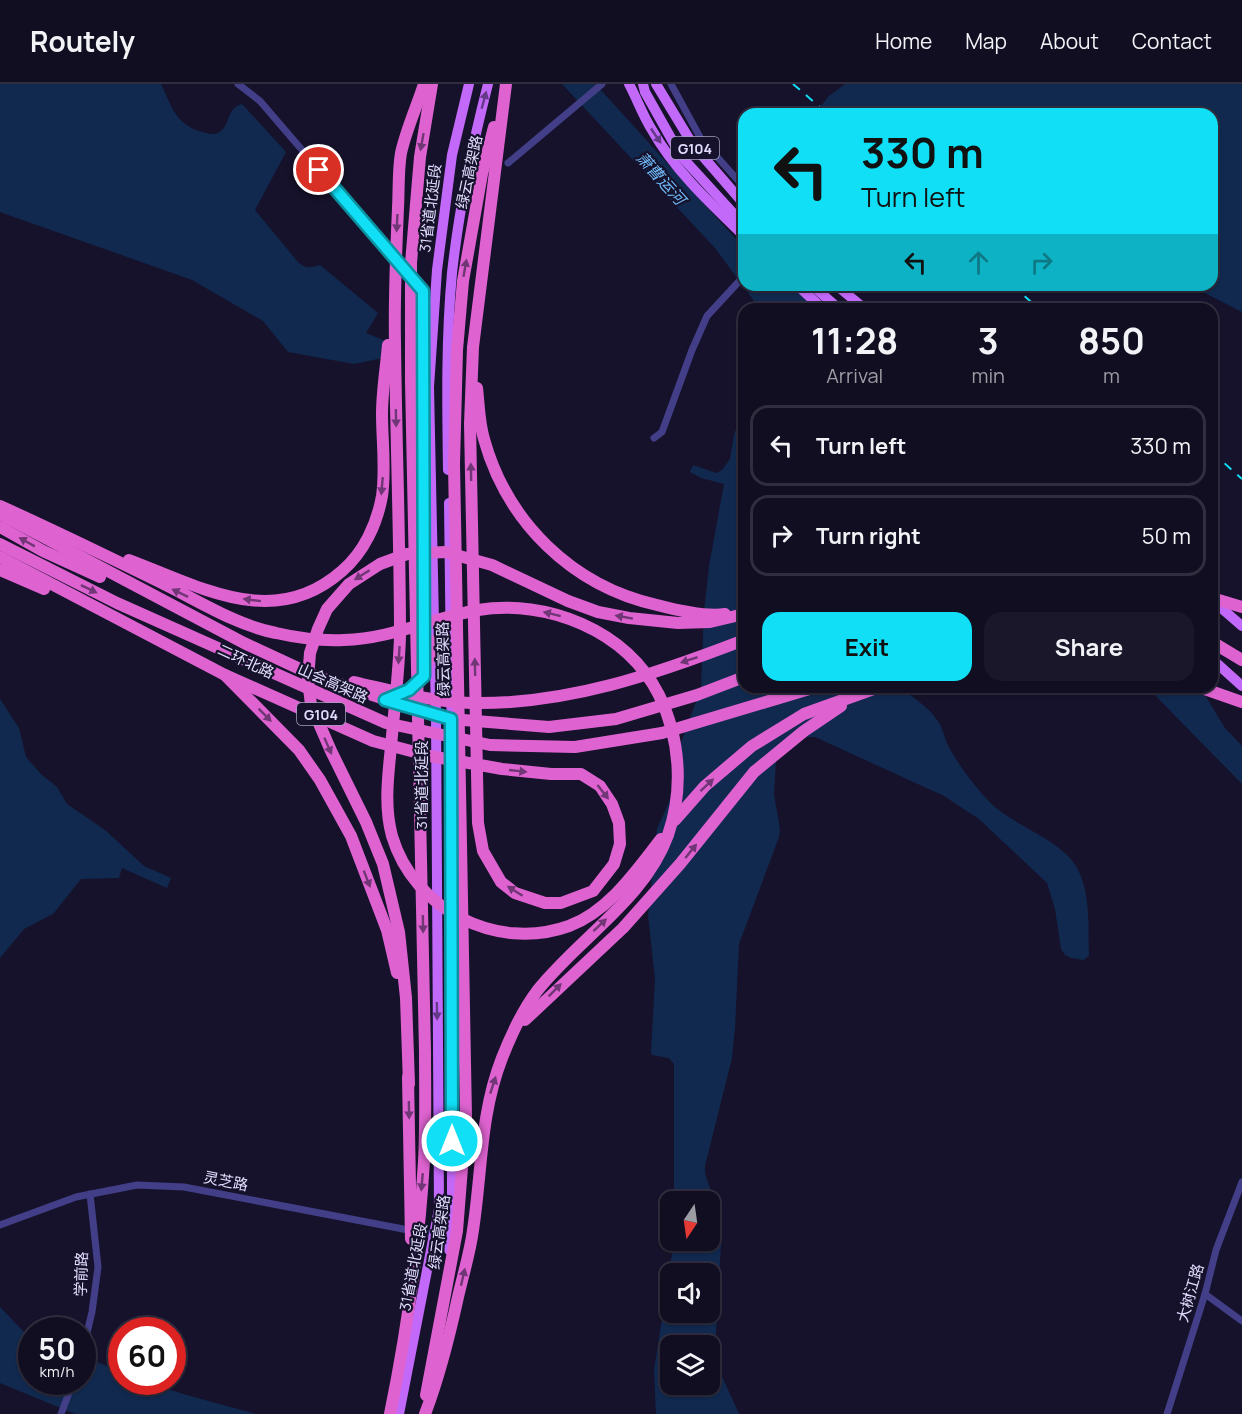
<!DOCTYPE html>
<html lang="en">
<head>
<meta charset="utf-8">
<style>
	:root { --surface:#100e20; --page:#191729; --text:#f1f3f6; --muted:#9c9ca5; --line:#302e3e; --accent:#11dff6 }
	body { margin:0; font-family:Manrope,"Noto Sans SC",sans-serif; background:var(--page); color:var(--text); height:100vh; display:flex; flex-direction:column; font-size:22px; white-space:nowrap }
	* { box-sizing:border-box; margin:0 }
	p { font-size:20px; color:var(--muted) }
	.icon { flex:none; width:33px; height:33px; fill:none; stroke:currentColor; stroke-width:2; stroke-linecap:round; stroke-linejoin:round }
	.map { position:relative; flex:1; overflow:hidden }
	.panel { position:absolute; left:738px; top:219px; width:480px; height:390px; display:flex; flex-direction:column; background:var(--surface); border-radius:18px; box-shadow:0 2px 4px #0004,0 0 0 2px var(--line) }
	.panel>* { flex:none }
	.hud { position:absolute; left:738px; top:24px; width:480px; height:183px; border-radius:18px; box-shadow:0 2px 4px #0004,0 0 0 2px var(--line); background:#11dff6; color:#111; overflow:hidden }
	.needle { width:39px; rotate:193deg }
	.buttons { position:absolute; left:660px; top:1107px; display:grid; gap:12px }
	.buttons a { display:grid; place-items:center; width:60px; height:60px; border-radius:12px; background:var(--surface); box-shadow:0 2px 4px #0004,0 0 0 2px var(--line); font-size:30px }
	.speed { position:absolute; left:18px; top:1233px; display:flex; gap:12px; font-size:30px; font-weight:700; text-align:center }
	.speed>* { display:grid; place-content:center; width:78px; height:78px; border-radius:50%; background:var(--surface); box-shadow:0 2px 4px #0004,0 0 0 2px var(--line); line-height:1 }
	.speed small { font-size:15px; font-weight:400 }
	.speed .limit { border:9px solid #d22; background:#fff; color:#111 }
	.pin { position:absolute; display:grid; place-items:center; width:51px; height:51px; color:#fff; margin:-26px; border:3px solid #fff; border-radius:50%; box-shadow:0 2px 6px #0007 }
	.me { position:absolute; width:66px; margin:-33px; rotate:0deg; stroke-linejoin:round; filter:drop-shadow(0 0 4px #0008) }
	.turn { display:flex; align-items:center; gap:21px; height:126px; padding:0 24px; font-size:27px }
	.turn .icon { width:78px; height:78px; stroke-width:2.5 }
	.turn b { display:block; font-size:42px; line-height:51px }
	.lanes { display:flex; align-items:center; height:57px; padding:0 24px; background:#0003; justify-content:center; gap:30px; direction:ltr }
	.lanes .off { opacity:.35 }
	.eta { display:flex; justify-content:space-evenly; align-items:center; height:102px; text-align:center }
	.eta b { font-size:36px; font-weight:700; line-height:42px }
	.primary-button { display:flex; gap:12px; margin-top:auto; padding:12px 24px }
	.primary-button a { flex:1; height:69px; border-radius:18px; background:var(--accent); color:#111; font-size:24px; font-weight:700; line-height:69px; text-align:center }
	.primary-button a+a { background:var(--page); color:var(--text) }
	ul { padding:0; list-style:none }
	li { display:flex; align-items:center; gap:18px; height:81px; margin:0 12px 9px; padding:0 12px; border:3px solid var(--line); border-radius:18px }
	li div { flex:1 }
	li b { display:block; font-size:22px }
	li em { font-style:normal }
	header { display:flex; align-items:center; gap:36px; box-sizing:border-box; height:84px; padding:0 30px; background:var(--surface); border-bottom:2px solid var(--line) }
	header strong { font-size:28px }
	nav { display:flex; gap:33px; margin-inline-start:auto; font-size:21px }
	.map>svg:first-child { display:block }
	.water { fill:#11294f; fill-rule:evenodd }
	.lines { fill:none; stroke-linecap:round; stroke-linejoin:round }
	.minor { stroke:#423f88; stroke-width:7 }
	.primary { stroke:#c369f9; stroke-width:10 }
	.trunk { stroke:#de63d0; stroke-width:12 }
	.rail { stroke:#11dff6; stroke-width:2; stroke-dasharray:9 8; stroke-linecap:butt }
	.oneway { fill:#643988 }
	.oneway2 { fill:#703675 }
	.route-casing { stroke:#0b91a0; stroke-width:15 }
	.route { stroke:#11dff6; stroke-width:10 }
	.labels { text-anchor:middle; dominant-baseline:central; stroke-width:4.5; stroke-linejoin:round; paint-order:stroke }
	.shield { fill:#16122b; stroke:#a4a0bf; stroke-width:1.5 }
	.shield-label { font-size:14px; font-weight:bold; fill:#e1ddfe }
	.street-label { font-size:15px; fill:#e1ddfe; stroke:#16122b }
	.water-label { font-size:16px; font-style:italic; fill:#6fb9f9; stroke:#16122b }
</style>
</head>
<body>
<header>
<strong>Routely</strong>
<nav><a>Home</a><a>Map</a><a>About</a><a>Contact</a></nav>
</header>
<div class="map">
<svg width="1242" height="1330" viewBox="0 0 1242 1330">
	<rect width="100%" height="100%" fill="#16122b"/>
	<g class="water">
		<path d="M0,0h161c12,25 15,42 45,49 7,2 13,1 17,-4 8,-10 4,-20 19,-25l44,48 -31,58 43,52c8,7 12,6 22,3l58,48 -12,20 27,11 -1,12 -38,8 -66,-12 -25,-31 -71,-41 -192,-68z"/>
		<polygon points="562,0 595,0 610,16 744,164 744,201 789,201 809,218 812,225 760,225 715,164"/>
		<polygon points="845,0 1242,0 1242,228 1197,205 1198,201 1212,201 1212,30 814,30 829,12"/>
		<path d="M744,320v140l-3,29 3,10v104h156c12,10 29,20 37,33 7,9 7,20 13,29 9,17 31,46 45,58 22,19 66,34 81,59 15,26 12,59 13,89l-5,5 -13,-2 -6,-3 -4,-6 -6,-40 -8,-26 -68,-64 -35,-23 -129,-59h-10l-29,24 -2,33 6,35 -1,8 -40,107 -4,84 -3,30 -27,108v7l17,53 -7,124 5,22 19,42h-83l-2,-44 20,-129 36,-1v-38l-36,-1v-137l-5,-6 -17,-3 -1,-3 4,-73 -7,-64 9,-86 16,-36 4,-40 24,-65 3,-77 5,-45 15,-82 -23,-6 -11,-6 3,-7 23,8 6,-3 8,-11 4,-24zM670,1190h40v38h-40zM670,1262h40v38h-40z"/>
		<polygon points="1147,603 1200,603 1225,644 1242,662 1242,700"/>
		<polygon points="0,615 19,644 26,673 42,691 57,703 67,720 105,746 144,782 171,794 167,804 122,784 119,794 81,795 53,830 24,845 0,874"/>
		<polygon points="0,1223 23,1247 31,1253 32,1298 82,1298 83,1272 121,1288 122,1298 148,1298 183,1310 256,1330 75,1330 0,1299"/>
	</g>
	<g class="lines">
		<g class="minor">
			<polyline points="238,0 260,17 423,207"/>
			<polyline points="671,0 701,55 744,103"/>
			<polyline points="508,79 602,0"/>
			<polyline points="654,354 662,348 692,266 707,232 744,192"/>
			<polyline points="0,1141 76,1113 137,1101 184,1103 450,1154"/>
			<polyline points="1205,1210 1242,1237"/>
			<polyline points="82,1270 92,1228 98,1183 90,1110"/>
			<polyline points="61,1330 73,1298"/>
			<polyline points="1167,1330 1205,1210 1216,1166 1242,1098"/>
		</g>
		<g class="primary">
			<path d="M629,0c8,15 14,32 23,46 23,41 59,74 92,106"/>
			<polyline points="643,0 645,8 681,72 744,141"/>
			<polyline points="656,0 693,61 744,120"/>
			<polyline points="797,201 823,225"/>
			<polyline points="812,201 839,225"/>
			<polyline points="836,201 865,225"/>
			<path d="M448,386c-1,-66 -2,-132 4,-197 7,-64 20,-127 36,-189"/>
			<polyline points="449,419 452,667 452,1126 449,1166"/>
			<polyline points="1212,516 1242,542"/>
			<polyline points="1212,575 1242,602"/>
			<polyline points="399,1330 439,1125 436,632 429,303 437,186 452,71 469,0"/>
		</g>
		<g class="trunk">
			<path d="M424,0c-7,22 -18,46 -23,69 -3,17 -2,37 -3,55 -2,45 -4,89 -3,134 1,98 5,196 5,294 -1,37 -6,74 -9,111 -3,29 -7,60 1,89 22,74 105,116 177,90 40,-15 67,-55 92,-87"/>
			<polyline points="423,207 424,518"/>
			<path d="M477,304c2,17 2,35 7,51 23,83 88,147 173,166 19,5 48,12 68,9"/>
			<path d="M0,422c58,26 115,54 172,82 33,17 68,38 104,45 22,5 46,8 68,7 46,-1 89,-22 134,-30 69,-11 148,20 181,85 21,43 25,94 9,140 -23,64 -89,103 -131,156 -15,20 -26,44 -35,67 -22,56 -20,114 -29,172 -3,23 -10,45 -15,67 -9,41 -18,78 -33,117"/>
			<polyline points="0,430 244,559 315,592 436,632 451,635 549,643 616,635 697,611 744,593"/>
			<polyline points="0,443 43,467 100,493"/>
			<polyline points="0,460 117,519 386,639 490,661 575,663 662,649 816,603"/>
			<polyline points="0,473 225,591 299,666 320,696 351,752 387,846 397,889"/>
			<path d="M129,476c72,27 145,71 213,11 22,-19 35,-47 40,-75 4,-27 0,-55 0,-82 0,-23 4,-46 6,-69"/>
			<polyline points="0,486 44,505"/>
			<polyline points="1212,514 1242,523"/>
			<polyline points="1212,558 1242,576"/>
			<polyline points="225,591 373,657 430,672 502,685 551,690 581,690 600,702 612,720 619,739 620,760 614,780 593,807 561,819 545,819 515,809 501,798 483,767 478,739 470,340 473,263 506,0"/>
			<path d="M354,598c39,9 78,20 117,21 96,2 185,-29 273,-63"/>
			<polyline points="416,599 424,592 434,557"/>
			<polyline points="1199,603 1242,618"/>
			<polyline points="675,736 705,702 752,662 804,630 879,603"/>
			<polyline points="525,936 623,844 680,780 754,688 804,647 841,622"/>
			<polyline points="408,993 411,1155"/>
			<polyline points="409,1000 406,914 399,848 383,780 366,738 331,667 311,621 308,595 310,569 318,545 327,525 349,500 380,480 407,470 445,468 492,481 568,517 598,528 629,534 678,539 710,538 744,530"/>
			<polyline points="426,1311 457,1147 466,1033 454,380 457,266 463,197 482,90 494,43"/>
			<path d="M390,1330c17,-83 29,-168 34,-253 2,-36 1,-73 1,-109l-14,-671v-118l9,-106 12,-73"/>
		</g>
		<g class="rail">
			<polyline points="793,0 828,30"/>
			<polyline points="1012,201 1039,225"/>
			<polyline points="1212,368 1242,395"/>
		</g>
	</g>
	<defs><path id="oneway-solid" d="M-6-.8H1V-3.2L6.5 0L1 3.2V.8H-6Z" transform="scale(1.5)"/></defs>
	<g class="oneway">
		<use href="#oneway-solid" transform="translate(484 16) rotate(-75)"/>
		<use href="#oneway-solid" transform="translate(656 52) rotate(56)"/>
		<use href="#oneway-solid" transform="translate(437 927) rotate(89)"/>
	</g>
	<g class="oneway2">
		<use href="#oneway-solid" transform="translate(422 58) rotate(100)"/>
		<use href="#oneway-solid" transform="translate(397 139) rotate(93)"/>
		<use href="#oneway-solid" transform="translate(465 184) rotate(-80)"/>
		<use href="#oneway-solid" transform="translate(396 334) rotate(89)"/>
		<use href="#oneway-solid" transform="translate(471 388) rotate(-91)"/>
		<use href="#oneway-solid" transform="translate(382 402) rotate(95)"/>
		<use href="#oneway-solid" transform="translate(27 458) rotate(-151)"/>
		<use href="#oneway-solid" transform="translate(362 491) rotate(148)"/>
		<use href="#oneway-solid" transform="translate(89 505) rotate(26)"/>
		<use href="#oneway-solid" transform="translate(180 509) rotate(-154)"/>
		<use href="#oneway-solid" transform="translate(252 516) rotate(-173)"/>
		<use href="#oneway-solid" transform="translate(552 530) rotate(-166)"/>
		<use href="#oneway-solid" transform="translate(624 533) rotate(-170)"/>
		<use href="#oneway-solid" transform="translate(399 571) rotate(94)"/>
		<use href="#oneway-solid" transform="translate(689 576) rotate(162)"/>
		<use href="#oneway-solid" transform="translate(475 583) rotate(-91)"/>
		<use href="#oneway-solid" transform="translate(265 631) rotate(45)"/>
		<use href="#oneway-solid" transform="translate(328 662) rotate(66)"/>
		<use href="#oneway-solid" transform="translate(518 687) rotate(6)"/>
		<use href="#oneway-solid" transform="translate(707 701) rotate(-43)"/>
		<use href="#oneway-solid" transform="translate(603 708) rotate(52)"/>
		<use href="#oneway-solid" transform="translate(691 767) rotate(-51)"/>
		<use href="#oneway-solid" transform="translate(367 795) rotate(69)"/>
		<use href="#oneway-solid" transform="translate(515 807) rotate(-148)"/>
		<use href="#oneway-solid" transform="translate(423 840) rotate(89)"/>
		<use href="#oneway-solid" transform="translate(600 841) rotate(-43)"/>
		<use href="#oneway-solid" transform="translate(555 906) rotate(-45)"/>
		<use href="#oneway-solid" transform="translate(493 1001) rotate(-72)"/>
		<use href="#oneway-solid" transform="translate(409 1026) rotate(89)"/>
		<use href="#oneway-solid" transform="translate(422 1098) rotate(95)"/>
		<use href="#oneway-solid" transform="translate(463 1193) rotate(-77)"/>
	</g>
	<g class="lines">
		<g class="route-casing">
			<polyline id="route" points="319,86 423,207 424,592 409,606 385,616 451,635 452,1057"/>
		</g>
		<use href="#route" class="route"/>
	</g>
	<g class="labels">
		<g class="shield">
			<rect x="671" y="53" width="48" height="22" rx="4.5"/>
			<rect x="297" y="619" width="48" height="22" rx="4.5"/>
		</g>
		<g class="shield-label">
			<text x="695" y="64">G104</text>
			<text x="321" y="630">G104</text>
		</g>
		<g class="street-label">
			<text transform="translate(469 88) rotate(-78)">绿云高架路</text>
			<text transform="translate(430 124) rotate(-83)">31省道北延段</text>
			<text transform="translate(443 575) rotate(-91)">绿云高架路</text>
			<text transform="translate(246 577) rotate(25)">二环北路</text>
			<text transform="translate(333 599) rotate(24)">山会高架路</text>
			<text transform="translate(421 701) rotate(-90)">31省道北延段</text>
			<text transform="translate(226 1097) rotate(11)">灵芝路</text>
			<text transform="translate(439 1148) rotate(-82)">绿云高架路</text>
			<text transform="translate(413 1183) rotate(-79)">31省道北延段</text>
			<text transform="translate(81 1190) rotate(-88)">学前路</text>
			<text transform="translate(1190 1209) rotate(-74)">大树江路</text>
		</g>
		<g class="water-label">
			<text transform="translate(661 94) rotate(48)">萧曹运河</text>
		</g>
	</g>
</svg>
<div class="buttons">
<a><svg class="needle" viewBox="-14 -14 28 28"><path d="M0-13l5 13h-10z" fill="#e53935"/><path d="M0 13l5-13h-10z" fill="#9c9ca5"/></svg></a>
<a><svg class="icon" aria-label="sound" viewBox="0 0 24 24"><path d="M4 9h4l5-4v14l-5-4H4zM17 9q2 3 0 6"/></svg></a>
<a><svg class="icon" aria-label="layers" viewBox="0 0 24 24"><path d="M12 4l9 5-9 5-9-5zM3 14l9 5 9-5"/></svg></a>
</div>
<div class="speed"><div>50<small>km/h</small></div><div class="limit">60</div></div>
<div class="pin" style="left:319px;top:86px;background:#d93025"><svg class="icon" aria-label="arrive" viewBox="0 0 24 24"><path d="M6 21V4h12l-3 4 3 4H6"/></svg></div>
<svg class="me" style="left:452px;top:1057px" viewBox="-20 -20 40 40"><circle r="17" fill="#11dff6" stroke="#fff" stroke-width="3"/><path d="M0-11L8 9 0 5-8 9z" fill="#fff"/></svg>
<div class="hud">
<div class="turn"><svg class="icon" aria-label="left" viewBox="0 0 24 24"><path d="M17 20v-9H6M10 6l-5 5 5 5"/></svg><div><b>330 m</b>Turn left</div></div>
<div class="lanes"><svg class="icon" aria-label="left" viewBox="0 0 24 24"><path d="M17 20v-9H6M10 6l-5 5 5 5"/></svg><svg class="icon off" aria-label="ahead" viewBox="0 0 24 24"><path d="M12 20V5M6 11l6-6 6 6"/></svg><svg class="icon off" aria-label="right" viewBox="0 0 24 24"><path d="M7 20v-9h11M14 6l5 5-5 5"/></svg></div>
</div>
<section class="panel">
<div class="eta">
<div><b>11:28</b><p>Arrival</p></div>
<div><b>3</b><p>min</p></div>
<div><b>850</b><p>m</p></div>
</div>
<ul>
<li><svg class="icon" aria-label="left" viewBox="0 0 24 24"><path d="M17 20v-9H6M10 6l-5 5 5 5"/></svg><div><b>Turn left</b></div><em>330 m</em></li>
<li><svg class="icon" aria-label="right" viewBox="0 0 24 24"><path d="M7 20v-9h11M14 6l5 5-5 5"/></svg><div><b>Turn right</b></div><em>50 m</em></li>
</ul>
<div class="primary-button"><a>Exit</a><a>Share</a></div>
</section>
</div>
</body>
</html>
